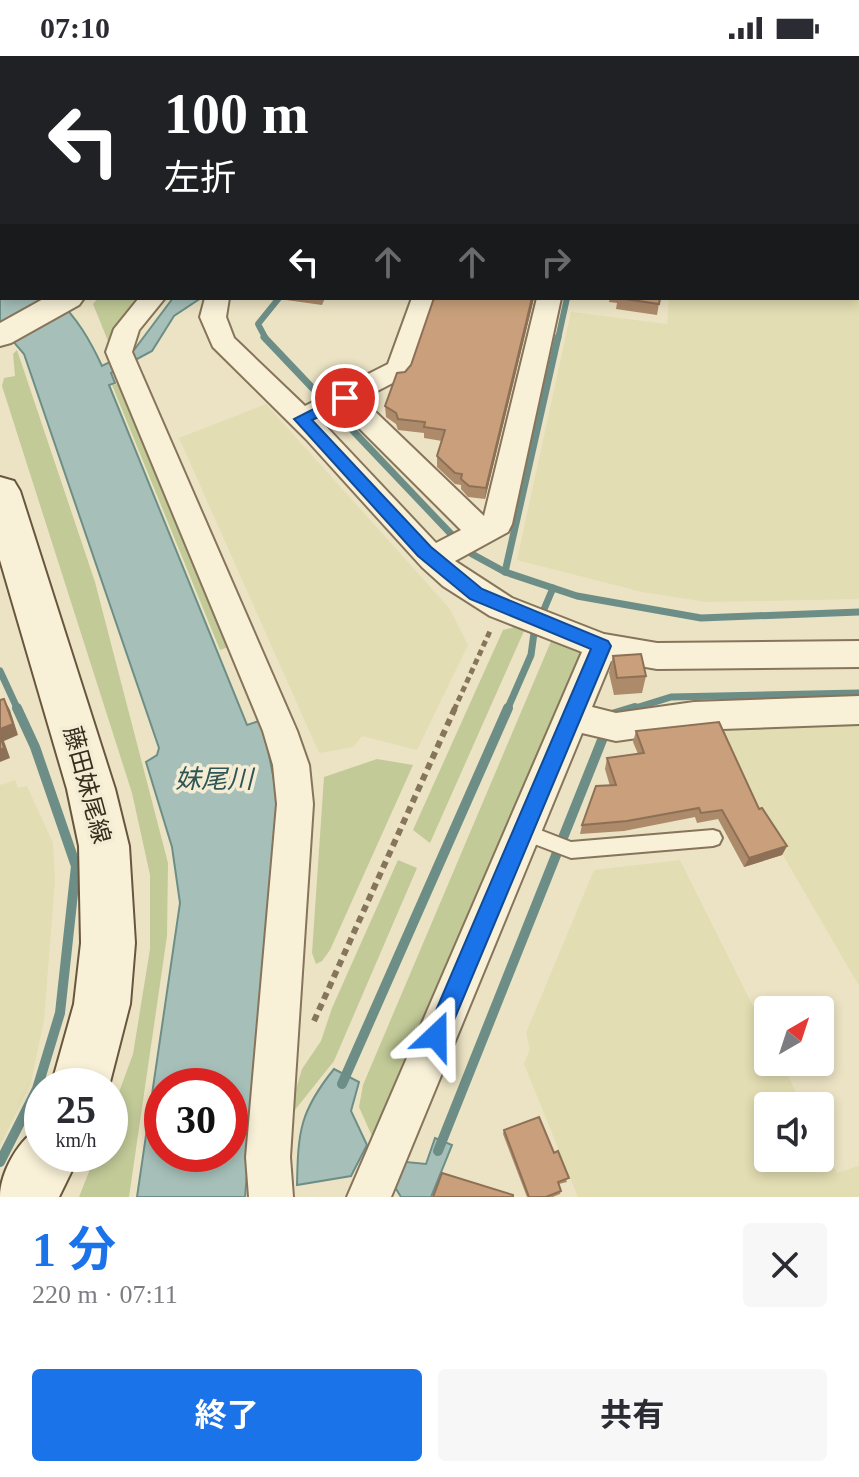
<!DOCTYPE html>
<html lang="ja">
<head>
<meta charset="utf-8">
<style>
	:root { --surface:#fff; --page:#f7f7f7; --text:#2b2b33; --muted:#7c7c81; --accent:#1a73e8 }
	body { margin:0; font-family:"Times New Roman","Noto Sans JP",serif; background:var(--page); color:var(--text); height:100vh; display:flex; flex-direction:column; font-size:30px; white-space:nowrap }
	* { box-sizing:border-box; margin:0 }
	p { font-size:26px; color:var(--muted) }
	.icon { flex:none; width:44px; height:44px; fill:none; stroke:currentColor; stroke-width:2; stroke-linecap:round; stroke-linejoin:round }
	.map { position:relative; height:1141px; overflow:hidden }
	.sheet { display:flex; flex-direction:column; background:var(--surface); flex:1 }
	.sheet>* { flex:none }
	.top-card { position:absolute; left:0px; top:0px; width:860px; height:244px; box-shadow:0 4px 12px #0003; background:#202124; color:#fff; overflow:hidden }
	.needle { width:52px; rotate:39deg }
	.controls { position:absolute; left:754px; top:940px; display:grid; gap:16px }
	.controls a { display:grid; place-items:center; width:80px; height:80px; border-radius:8px; background:var(--surface); box-shadow:0 4px 12px #0003; font-size:40px }
	.speed { position:absolute; left:24px; top:1012px; display:flex; gap:16px; font-size:40px; font-weight:700; text-align:center }
	.speed>* { display:grid; place-content:center; width:104px; height:104px; border-radius:50%; background:var(--surface); box-shadow:0 4px 12px #0003; line-height:1 }
	.speed small { font-size:20px; font-weight:400 }
	.speed .limit { border:12px solid #d22; background:#fff; color:#111 }
	.pin { position:absolute; display:grid; place-items:center; width:68px; height:68px; color:#fff; margin:-34px; border:4px solid #fff; border-radius:50%; box-shadow:0 2px 8px #0007 }
	.me { position:absolute; width:88px; margin:-44px; rotate:23deg; stroke-linejoin:round; filter:drop-shadow(0 0 6px #0008) }
	.turn { display:flex; align-items:center; gap:28px; height:168px; padding:0 32px; font-size:36px }
	.turn .icon { width:104px; height:104px; stroke-width:2.5 }
	.turn b { display:block; font-size:56px; line-height:68px }
	.lanes { display:flex; align-items:center; height:76px; padding:0 32px; background:#0003; justify-content:center; gap:40px; direction:ltr }
	.lanes .off { opacity:.35 }
	.round { display:grid; place-items:center; flex:none; width:84px; height:84px; border-radius:8px; background:var(--page) }
	.headline { display:flex; align-items:center; justify-content:space-between; height:136px; padding:0 32px }
	h1 { font-size:48px; font-weight:700; line-height:60px; color:var(--accent) }
	.primary-button { display:flex; gap:16px; margin-top:auto; padding:16px 32px }
	.primary-button a { flex:1; height:92px; border-radius:8px; background:var(--accent); color:#fff; font-size:32px; font-weight:700; line-height:92px; text-align:center }
	.primary-button a+a { background:var(--page); color:var(--text) }
	.status { display:flex; justify-content:space-between; align-items:center; height:56px; padding:0 40px; background:var(--surface); direction:ltr }
	.status svg { height:22px; fill:currentColor }
	.map>svg:first-child { display:block }
	.farmland { fill:#e2ddb2 }
	.green { fill:#c2ca98 }
	.water { fill:#a6c0b9; stroke:#6d8e87; stroke-width:2; fill-rule:evenodd }
	.lines { fill:none; stroke-linecap:round; stroke-linejoin:round }
	.stream-far2 { stroke:#6d8e87; stroke-width:6 }
	.stream-far1 { stroke:#6d8e87; stroke-width:7 }
	.stream { stroke:#6d8e87; stroke-width:10 }
	.service-casing { stroke:#86745b; stroke-width:4 }
	.minor-casing { stroke:#86745b; stroke-width:4 }
	.tertiary-casing { stroke:#86745b; stroke-width:4 }
	.secondary-casing { stroke:#68563e; stroke-width:4 }
	.path-far1 { stroke:#86745b; stroke-width:5; stroke-dasharray:6 4; stroke-linecap:butt }
	.path { stroke:#86745b; stroke-width:6; stroke-dasharray:7 5; stroke-linecap:butt }
	.service { fill:#f8f0d7; fill-rule:evenodd }
	.minor { fill:#f8f0d7; fill-rule:evenodd }
	.tertiary { fill:#f8f0d7; fill-rule:evenodd }
	.secondary { fill:#f8f0d7; fill-rule:evenodd }
	.wall { fill:#ad8a6a }
	.shaded-wall { fill:#8d7056 }
	.building { fill:#c9a07b; stroke:#8d7056; stroke-width:2 }
	.route { fill:#1a73e8; stroke:#114b97; stroke-width:2 }
	.labels { text-anchor:middle; dominant-baseline:central; stroke-width:7; stroke-linejoin:round; paint-order:stroke }
	.street-label { font-size:24px; fill:#372c1e; stroke:#f4ecd3 }
	.water-label { font-size:26px; font-style:italic; fill:#2e5656; stroke:#f4ecd3 }
</style>
</head>
<body>
<div class="status"><b>07:10</b><svg viewBox="0 0 49 12"><path d="M0 12V9h3v3zM5 12V6h3v6zM10 12V3h3v9zM15 12V0h3v12zM26 1h20v11H26zM47 4h2v5h-2z"/></svg></div>
<div class="map">
<svg width="859" height="1141" viewBox="0 0 859 1141">
	<rect width="100%" height="100%" fill="#ece3c4"/>
	<g class="farmland">
		<polygon points="859,240 859,543 707,546 642,536 517,504 571,256 667,268 669,242"/>
		<polygon points="266,348 450,553 468,589 417,694 362,680 353,691 319,697 179,382"/>
		<polygon points="859,668 859,930 710,673"/>
		<polygon points="15,724 18,732 27,730 53,787 55,824 44,964 31,1026 0,1090 0,729"/>
		<polygon points="680,804 768,980 768,1006 781,1006 803,1050 768,1050 768,1102 820,1102 820,1084 837,1117 859,1110 859,1141 578,1141 524,1008 530,993 526,977 594,814"/>
	</g>
	<g class="green">
		<polygon points="98,242 145,242 108,285 93,248"/>
		<polygon points="17,294 95,526 168,807 167,880 129,1141 79,1141 96,1098 110,1098 110,1061 133,998 150,893 150,819 132,737 2,330 4,322 15,320 13,298"/>
		<polygon points="118,315 231,590 220,594 112,329 117,328 113,317"/>
		<polygon points="515,571 524,575 430,787 413,774 503,574"/>
		<polygon points="552,583 571,589 582,597 376,1089 359,1051 363,1029"/>
		<polygon points="377,703 413,709 330,894 322,905 316,908 312,897 324,721"/>
		<polygon points="398,804 417,812 334,1005 286,1065 302,1013 321,985 332,952"/>
	</g>
	<g class="water">
		<path d="M0,207l2,35h54c21,20 34,42 46,68l32,-16 39,-52h28l-27,18 -22,35 -41,22 4,10 -6,2 138,340 15,-5 16,80 -33,397h-108l43,-294 -8,-56 -26,-85 11,-7 2,-7 -135,-394 -24,-28zM162,1030h68v68h-68z"/>
		<path d="M334,1013l25,13 -8,29 16,34 -16,31 -54,9c1,-54 3,-74 37,-116z"/>
		<polygon points="435,1082 452,1089 431,1141 401,1141 388,1120 396,1105 426,1108"/>
	</g>
	<g class="lines">
		<g class="stream-far2">
			<polyline points="266,283 258,268 279,242"/>
			<polyline points="558,283 567,242"/>
		</g>
		<g class="stream-far1">
			<polyline points="264,281 452,479 472,498 505,516 577,540 701,562 859,556"/>
			<polyline points="505,516 558,281"/>
			<polyline points="0,615 18,654"/>
			<polyline points="507,654 531,599 534,577 553,532"/>
			<polyline points="629,654 671,641 859,637"/>
		</g>
		<g class="stream">
			<polyline points="342,1028 508,652"/>
			<polyline points="438,1095 612,659 635,652"/>
			<polyline points="0,1106 37,1033 60,957 76,810 35,691 17,652"/>
		</g>
		<g class="service-casing">
			<polygon id="service" points="522,767 571,786 713,774 719,776 722,782 719,788 713,790 571,802 516,781 513,775 516,769"/>
		</g>
		<g class="minor-casing">
			<g id="minor">
				<rect x="858" y="51" width="1" height="12"/>
				<polygon points="859,228 859,242 856,242"/>
				<polygon points="139,242 165,242 139,274 132,296 297,675 309,709 313,748 290,1101 293,1141 249,1141 246,1101 277,748 273,709 263,675 106,296 114,273"/>
				<path d="M205,242h24l-3,19 8,21 71,68 83,-42 24,-66h24l-28,77 -46,24 122,117 53,-218h24l-49,226 -4,8 -53,29 57,37 92,36 53,9 202,-2v26l-202,2 -46,-8 -19,46 24,6 78,-11 165,-6v28l-165,6 -78,11 -34,-8 -191,464h-44l235,-545 -92,-36 -47,-30 -21,-19 -116,-128 -93,-92 -13,-30zM341,354l120,120 -25,13 -115,-122z"/>
			</g>
		</g>
		<g class="tertiary-casing">
			<polygon id="tertiary" points="45,242 84,242 79,249 11,287 0,290 0,267"/>
		</g>
		<g class="secondary-casing">
			<g id="secondary">
				<polygon points="0,421 14,425 20,435 115,733 129,790 135,887 130,948 109,1030 51,1030 74,948 81,887 79,790 67,733 0,504"/>
				<path d="M42,1071v27h38l-21,43h-59c0,-24 19,-60 42,-70z"/>
			</g>
		</g>
		<polyline class="path-far1" points="454,654 491,573"/>
		<polyline class="path" points="314,965 455,652"/>
		<use href="#service" class="service"/>
		<use href="#minor" class="minor"/>
		<use href="#tertiary" class="tertiary"/>
		<use href="#secondary" class="secondary"/>
	</g>
	<g class="wall">
		<polygon points="272,242 325,242 322,249"/>
		<polygon points="534,242 485,443 468,441 461,433 461,429 455,428 437,411 437,400 442,385 424,382 424,377 398,374 396,368 386,361 385,350 411,309"/>
		<polygon points="610,242 660,242 657,259 616,253 617,247 609,246"/>
		<polygon points="613,600 646,620 642,637 614,639 609,617"/>
		<polygon points="636,675 759,753 787,790 782,799 744,811 718,763 697,767 695,761 624,775 580,778 582,769 610,730 605,713 607,702 638,698 633,686"/>
		<polygon points="504,1074 554,1097 567,1126 559,1128 561,1135 560,1138 553,1141 527,1141 503,1078"/>
	</g>
	<g class="shaded-wall">
		<polygon points="532,242 534,242 485,443 486,432"/>
		<polygon points="4,643 10,654 18,679 4,685 10,702 0,706 0,673"/>
		<polygon points="787,790 782,799 744,811 749,802"/>
	</g>
	<g class="building">
		<polygon points="384,0 412,0 410,2 382,2"/>
		<polygon points="434,242 532,242 486,432 469,430 461,423 462,418 455,417 437,400 445,374 424,371 425,366 398,363 396,357 385,350 397,317 405,316 411,309"/>
		<polygon points="618,242 660,242 659,248"/>
		<polygon points="641,598 646,620 617,622 613,600"/>
		<polygon points="4,643 13,668 0,673 0,644"/>
		<polygon points="719,666 759,753 762,752 787,790 749,802 722,754 701,757 699,752 627,765 582,769 596,730 616,729 607,702 644,697 636,675"/>
		<polygon points="0,679 4,692 0,694"/>
		<polygon points="539,1061 554,1097 558,1095 569,1122 558,1126 561,1135 546,1141 529,1141 504,1074"/>
		<polygon points="442,1117 513,1139 513,1141 433,1141"/>
	</g>
	<polygon class="route" points="345,337 350,338 350,346 312,364 431,491 482,533 608,585 611,590 444,988 436,992 428,988 425,980 591,593 470,543 418,500 294,363"/>
	<g class="labels">
		<g class="street-label">
			<text transform="translate(87 729) rotate(75)">藤田妹尾線</text>
		</g>
		<g class="water-label">
			<text x="214" y="723">妹尾川</text>
		</g>
	</g>
</svg>
<div class="controls">
<a><svg class="needle" viewBox="-14 -14 28 28"><path d="M0-13l5 13h-10z" fill="#e53935"/><path d="M0 13l5-13h-10z" fill="#7c7c81"/></svg></a>
<a><svg class="icon" aria-label="sound" viewBox="0 0 24 24"><path d="M4 9h4l5-4v14l-5-4H4zM17 9q2 3 0 6"/></svg></a>
</div>
<div class="speed"><div>25<small>km/h</small></div><div class="limit">30</div></div>
<div class="pin" style="left:345px;top:342px;background:#d93025"><svg class="icon" aria-label="arrive" viewBox="0 0 24 24"><path d="M6 21V4h12l-3 4 3 4H6"/></svg></div>
<svg class="me" style="left:436px;top:980px" viewBox="-20 -20 40 40"><path d="M0-17L14 15 0 8-14 15z" fill="#1a73e8" stroke="#fff" stroke-width="4"/></svg>
<div class="top-card">
<div class="turn"><svg class="icon" aria-label="left" viewBox="0 0 24 24"><path d="M17 20v-9H6M10 6l-5 5 5 5"/></svg><div><b>100 m</b>左折</div></div>
<div class="lanes"><svg class="icon" aria-label="left" viewBox="0 0 24 24"><path d="M17 20v-9H6M10 6l-5 5 5 5"/></svg><svg class="icon off" aria-label="ahead" viewBox="0 0 24 24"><path d="M12 20V5M6 11l6-6 6 6"/></svg><svg class="icon off" aria-label="ahead" viewBox="0 0 24 24"><path d="M12 20V5M6 11l6-6 6 6"/></svg><svg class="icon off" aria-label="right" viewBox="0 0 24 24"><path d="M7 20v-9h11M14 6l5 5-5 5"/></svg></div>
</div>
</div>
<section class="sheet">
<div class="headline"><div><h1>1 分</h1><p>220 m · 07:11</p></div><a class="round"><svg class="icon" aria-label="close" viewBox="0 0 24 24"><path d="M6 6l12 12M18 6L6 18"/></svg></a></div>
<div class="primary-button"><a>終了</a><a>共有</a></div>
</section>
</body>
</html>
